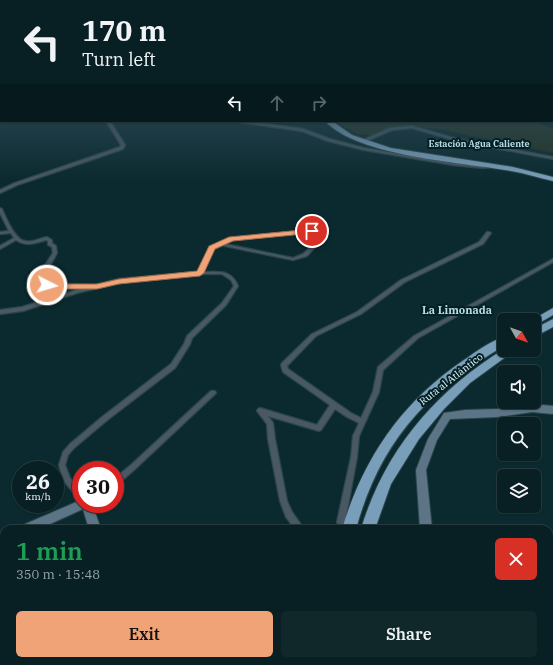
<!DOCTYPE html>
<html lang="en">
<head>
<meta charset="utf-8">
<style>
	:root { --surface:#082023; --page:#11282b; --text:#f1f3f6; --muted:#98a3a6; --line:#293e41; --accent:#efa377 }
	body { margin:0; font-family:"IBM Plex Serif",serif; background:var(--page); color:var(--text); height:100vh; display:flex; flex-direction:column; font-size:15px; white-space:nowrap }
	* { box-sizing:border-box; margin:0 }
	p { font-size:13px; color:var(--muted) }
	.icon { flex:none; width:22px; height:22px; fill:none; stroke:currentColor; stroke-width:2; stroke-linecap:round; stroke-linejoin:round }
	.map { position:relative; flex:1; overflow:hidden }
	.drawer { position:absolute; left:0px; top:525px; width:553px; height:140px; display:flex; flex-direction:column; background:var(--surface); border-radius:12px 12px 0 0; box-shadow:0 1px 3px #0004,0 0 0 1px var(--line) }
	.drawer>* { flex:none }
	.top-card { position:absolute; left:0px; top:0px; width:553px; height:122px; box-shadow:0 1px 3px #0004,0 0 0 1px var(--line); background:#082023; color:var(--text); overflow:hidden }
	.needle { width:26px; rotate:130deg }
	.fabs { position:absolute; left:497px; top:313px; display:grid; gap:8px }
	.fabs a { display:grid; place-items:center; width:44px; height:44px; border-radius:6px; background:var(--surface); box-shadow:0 1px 3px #0004,0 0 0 1px var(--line); font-size:20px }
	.speed { position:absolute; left:12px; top:461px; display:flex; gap:8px; font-size:20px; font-weight:700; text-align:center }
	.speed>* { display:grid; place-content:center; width:52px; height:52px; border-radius:50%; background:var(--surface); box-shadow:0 1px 3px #0004,0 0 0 1px var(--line); line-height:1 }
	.speed small { font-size:10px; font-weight:400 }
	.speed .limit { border:6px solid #d22; background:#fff; color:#111 }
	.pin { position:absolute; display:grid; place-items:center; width:34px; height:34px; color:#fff; margin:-17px; border:2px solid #fff; border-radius:50%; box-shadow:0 1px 4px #0007 }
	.me { position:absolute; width:44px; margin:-22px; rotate:95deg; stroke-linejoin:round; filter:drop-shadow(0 0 3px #0008) }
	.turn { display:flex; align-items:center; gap:14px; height:84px; padding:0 16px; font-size:18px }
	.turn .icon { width:52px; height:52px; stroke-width:2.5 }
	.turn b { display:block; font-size:28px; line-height:34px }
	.lanes { display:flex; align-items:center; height:38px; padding:0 16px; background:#0003; justify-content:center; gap:20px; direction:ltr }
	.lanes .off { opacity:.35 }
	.round { display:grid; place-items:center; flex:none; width:42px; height:42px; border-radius:6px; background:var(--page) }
	.summary { display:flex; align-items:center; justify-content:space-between; height:68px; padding:0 16px }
	h1 { font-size:24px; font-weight:600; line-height:30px; color:#1e9e55 }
	.primary-button { display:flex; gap:8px; margin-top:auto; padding:8px 16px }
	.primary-button a { flex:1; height:46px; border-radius:6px; background:var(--accent); color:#111; font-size:16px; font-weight:600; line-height:46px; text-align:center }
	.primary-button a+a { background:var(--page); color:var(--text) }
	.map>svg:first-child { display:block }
	.green { fill:#243524 }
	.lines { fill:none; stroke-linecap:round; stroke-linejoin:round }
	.river { fill:#060925; fill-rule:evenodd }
	.street-casing { stroke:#2a474b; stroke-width:2.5 }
	.secondary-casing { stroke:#2a474b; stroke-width:2 }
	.highway-casing { stroke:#2a474b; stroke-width:2 }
	.street { fill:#495863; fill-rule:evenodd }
	.secondary { fill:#5d7486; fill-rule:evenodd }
	.highway { fill:#799eb9; fill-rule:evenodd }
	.route { fill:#efa377; stroke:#9b6a4d }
	.labels { text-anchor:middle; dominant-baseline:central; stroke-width:4; stroke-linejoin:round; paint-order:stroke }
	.far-neighbourhood-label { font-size:9px; font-weight:bold; fill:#b8dae0; stroke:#022025 }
	.street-label { font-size:10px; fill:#e5f6f9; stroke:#022025 }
	.neighbourhood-label { font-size:11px; font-weight:bold; fill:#b8dae0; stroke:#022025 }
</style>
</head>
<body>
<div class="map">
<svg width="553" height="665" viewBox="0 0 553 665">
	<rect width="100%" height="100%" fill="#0b2a2f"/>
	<polygon class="green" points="333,121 534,121 553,129 553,153 444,130 411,126 396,126 373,136 358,134"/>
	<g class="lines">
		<polygon class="river" points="552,118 553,118 553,123 549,121 552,121"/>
		<g class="street-casing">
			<g id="street">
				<polygon points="106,121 110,121 125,145 123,149 17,185 0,193 0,190 15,183 120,147 121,145"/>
				<polygon points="236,121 245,121 303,129 330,139 364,148 453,163 483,166 492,165 494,166 492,167 483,168 453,165 364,150 328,141 302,131 238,122"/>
				<polygon points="412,126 457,139 553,157 553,159 457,141 412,128 392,130 364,142 361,141 390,128"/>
				<path d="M0,208l2,1c4,9 13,31 23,32 7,2 15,-3 22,-4l5,3v3l4,3 1,7 -8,15 -1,6 1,10 36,1 2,1v1l32,-8 79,-7 12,-25 22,-9 80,-8 2,1 4,13 -11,12 -14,4 -68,-14 -2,-1 -9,4 -11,23c16,0 28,-3 35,14l-12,19 -34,33 -2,6 -15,24 -69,53 -32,27 -6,7 -3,10 5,13 11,13v8l-3,-1 -15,-18 -4,-15 4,-13 7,-8 32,-27 69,-53 13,-20 3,-8 35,-33 12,-17 -3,-6 -9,-6h-22l-81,9 -42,10 -54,18 -23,3v-4l22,-3 61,-19 -38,-2 -2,-15 2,-6 8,-12 -1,-6 -4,-2v-4l-2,-1c-10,3 -20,7 -30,0l-16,9v-3l14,-8 -3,-5 -11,1v-2l9,-1 -9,-18zM310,232l4,12 -11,10 -10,4 -68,-14 8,-4z"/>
				<polygon points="487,232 489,232 491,233 483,244 405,282 361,314 316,336 287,366 288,369 351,413 361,418 373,392 378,367 414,336 553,259 553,262 418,338 383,370 379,392 359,436 357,457 345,522 348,529 340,529 337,522 351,457 353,436 359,423 347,417 335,409 321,430 319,431 268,416 273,423 275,439 287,501 292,512 304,529 295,529 286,517 280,501 268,439 267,424 257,411 258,409 260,408 317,425 330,405 283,372 281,365 282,363 312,334 357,312 401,280 479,242"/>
				<polygon points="211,391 215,391 216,393 135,469 118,484 115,485 115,478 131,465"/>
			</g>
		</g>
		<g class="secondary-casing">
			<g id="secondary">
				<polygon points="532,404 553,406 553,414 532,412 497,417 450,419 437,440 426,470 432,529 420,529 416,470 428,439 444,413 465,410 497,409"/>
				<polygon points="81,500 81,504 92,504 101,529 89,529 83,509 39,529 21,529 23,525"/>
				<polygon points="4,534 4,545 0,546 0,535"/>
				<polygon points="145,661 163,661 165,665 147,665"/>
				<polygon points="254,661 278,661 276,665 252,665"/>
			</g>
		</g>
		<g class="highway-casing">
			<g id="highway">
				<path d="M325,121h7l20,14 39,13 122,19 40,10v4c-14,-3 -28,-8 -42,-10 -49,-9 -152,-14 -186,-50z"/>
				<polygon points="553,308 553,315 534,326 534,320 532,320"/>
				<polygon points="553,319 553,327 534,337 534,329"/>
				<path d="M504,337v9c-77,45 -124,96 -148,183h-14c22,-72 60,-127 122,-169 12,-8 26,-19 40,-23z"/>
				<path d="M504,349l11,1 -45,33 -26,26 -25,30 -28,45 -16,45h-14c24,-79 74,-137 143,-180z"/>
				<polygon points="319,661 335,661 334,665 318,665"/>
				<polygon points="337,661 353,661 352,665 336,665"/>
			</g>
		</g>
		<use href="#street" class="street"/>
		<use href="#secondary" class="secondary"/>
		<use href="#highway" class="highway"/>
	</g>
	<linearGradient id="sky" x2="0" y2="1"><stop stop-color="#06171a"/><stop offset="0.48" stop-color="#2e4a58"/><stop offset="1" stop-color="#2e4a58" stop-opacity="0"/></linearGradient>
	<rect width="553" height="180" fill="url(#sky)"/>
	<polygon class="route" points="312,229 314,230 314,233 233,241 215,249 204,273 200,276 119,284 97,289 60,289 47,288 43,285 47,283 60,284 97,284 119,279 197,271 209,246 229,237"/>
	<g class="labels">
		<g class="far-neighbourhood-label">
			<text x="479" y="143">Estación Agua Caliente</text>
		</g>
		<g class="street-label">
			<text transform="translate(451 379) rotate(-38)">Ruta al Atlántico</text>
		</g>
		<g class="neighbourhood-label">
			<text x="457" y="310">La Limonada</text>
		</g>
	</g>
</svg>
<div class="fabs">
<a><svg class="needle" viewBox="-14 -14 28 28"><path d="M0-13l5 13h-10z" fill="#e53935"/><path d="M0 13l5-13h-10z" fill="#98a3a6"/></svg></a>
<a><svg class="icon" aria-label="sound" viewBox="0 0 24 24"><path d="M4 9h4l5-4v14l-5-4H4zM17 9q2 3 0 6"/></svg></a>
<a><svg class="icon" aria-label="search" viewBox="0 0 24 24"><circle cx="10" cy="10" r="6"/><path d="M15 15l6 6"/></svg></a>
<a><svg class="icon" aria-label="layers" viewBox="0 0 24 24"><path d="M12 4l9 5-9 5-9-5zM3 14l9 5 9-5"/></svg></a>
</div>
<div class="speed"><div>26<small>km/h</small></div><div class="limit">30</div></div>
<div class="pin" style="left:312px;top:231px;background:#d93025"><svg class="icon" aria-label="arrive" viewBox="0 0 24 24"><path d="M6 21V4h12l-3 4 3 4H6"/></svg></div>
<svg class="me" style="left:47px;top:285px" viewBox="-20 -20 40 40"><circle r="17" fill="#efa377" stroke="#fff" stroke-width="3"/><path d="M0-11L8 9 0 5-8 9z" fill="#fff"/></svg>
<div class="top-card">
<div class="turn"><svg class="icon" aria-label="left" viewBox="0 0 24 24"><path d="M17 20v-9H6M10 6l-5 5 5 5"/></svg><div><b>170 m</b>Turn left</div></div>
<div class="lanes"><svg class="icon" aria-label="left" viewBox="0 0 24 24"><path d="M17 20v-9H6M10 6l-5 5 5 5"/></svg><svg class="icon off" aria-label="ahead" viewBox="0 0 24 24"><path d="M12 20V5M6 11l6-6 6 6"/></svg><svg class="icon off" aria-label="right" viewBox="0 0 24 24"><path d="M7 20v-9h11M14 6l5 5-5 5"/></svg></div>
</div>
<section class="drawer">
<div class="summary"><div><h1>1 min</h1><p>350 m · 15:48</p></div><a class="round" style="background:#d93025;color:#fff"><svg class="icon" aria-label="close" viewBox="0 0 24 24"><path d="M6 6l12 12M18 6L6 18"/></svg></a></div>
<div class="primary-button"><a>Exit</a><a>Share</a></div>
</section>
</div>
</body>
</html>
